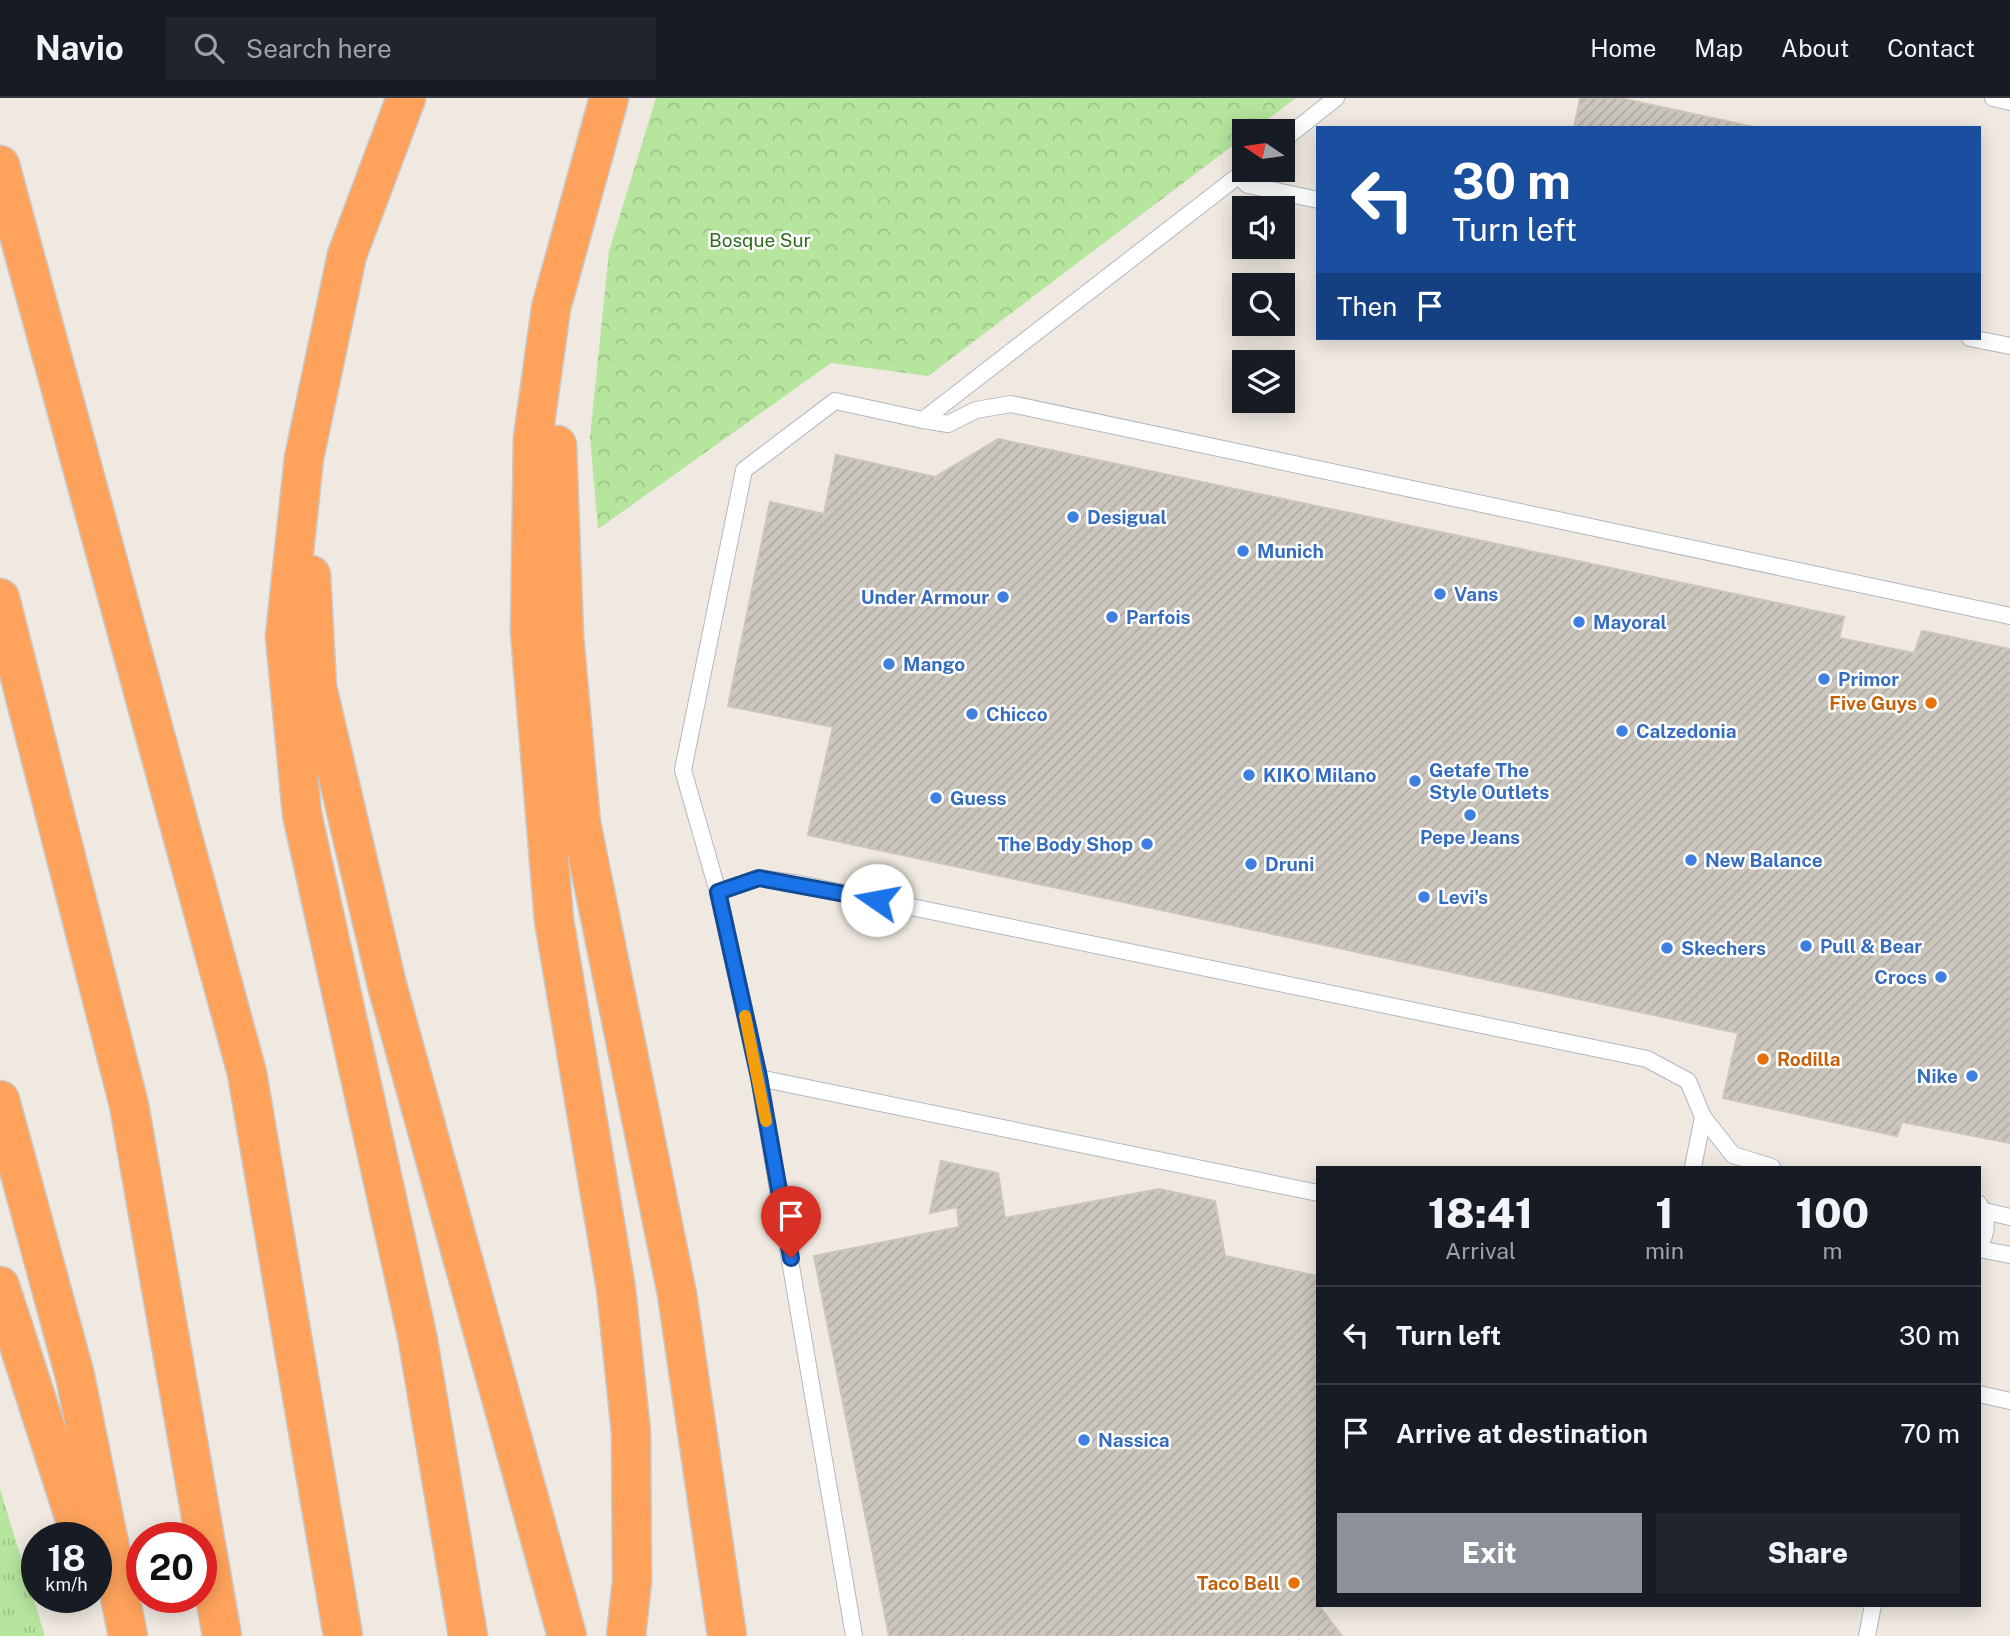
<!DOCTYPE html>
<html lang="en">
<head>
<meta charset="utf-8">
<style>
	:root { --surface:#171b24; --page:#20242c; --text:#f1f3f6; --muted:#9ea1a6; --line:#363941; --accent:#8c9099 }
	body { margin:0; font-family:"Public Sans",sans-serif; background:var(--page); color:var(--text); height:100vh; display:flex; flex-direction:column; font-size:26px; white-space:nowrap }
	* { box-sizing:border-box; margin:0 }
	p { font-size:23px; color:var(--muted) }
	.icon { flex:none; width:38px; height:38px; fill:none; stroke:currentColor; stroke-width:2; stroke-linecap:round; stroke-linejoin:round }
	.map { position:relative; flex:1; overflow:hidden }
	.drawer { position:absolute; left:1316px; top:1068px; width:665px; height:441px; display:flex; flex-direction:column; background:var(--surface); border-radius:0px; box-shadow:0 4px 18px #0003 }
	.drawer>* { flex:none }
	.banner { position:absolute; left:1316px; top:28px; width:665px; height:214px; border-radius:0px; box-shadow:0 4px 18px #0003; background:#1a4fa0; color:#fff; overflow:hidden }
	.needle { width:46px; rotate:283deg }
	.fabs { position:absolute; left:1232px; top:21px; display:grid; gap:14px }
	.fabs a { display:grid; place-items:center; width:63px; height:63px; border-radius:0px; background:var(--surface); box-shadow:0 4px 18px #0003; font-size:35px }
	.speed { position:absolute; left:21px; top:1424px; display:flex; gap:14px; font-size:35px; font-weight:700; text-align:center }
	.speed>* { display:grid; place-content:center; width:91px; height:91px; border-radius:50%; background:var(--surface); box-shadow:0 4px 18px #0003; line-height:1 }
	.speed small { font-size:18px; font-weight:400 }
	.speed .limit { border:10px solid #d22; background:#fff; color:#111 }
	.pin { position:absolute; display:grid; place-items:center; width:60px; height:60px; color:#fff; margin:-72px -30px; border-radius:50% 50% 50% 0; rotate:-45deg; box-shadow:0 0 7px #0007 }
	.pin .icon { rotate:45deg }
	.me { position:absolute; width:77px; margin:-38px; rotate:282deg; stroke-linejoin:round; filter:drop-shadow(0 0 5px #0008) }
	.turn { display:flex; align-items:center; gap:24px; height:147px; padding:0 21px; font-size:32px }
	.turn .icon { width:91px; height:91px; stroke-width:2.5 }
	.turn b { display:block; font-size:49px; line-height:60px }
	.then { display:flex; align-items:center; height:66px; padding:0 21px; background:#0003; gap:14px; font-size:26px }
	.eta { display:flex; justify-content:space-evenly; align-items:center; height:119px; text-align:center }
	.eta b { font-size:42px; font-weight:800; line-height:49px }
	.button { display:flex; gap:14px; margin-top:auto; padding:14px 21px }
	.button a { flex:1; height:80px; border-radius:0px; background:var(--accent); color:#fff; font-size:28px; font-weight:800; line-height:80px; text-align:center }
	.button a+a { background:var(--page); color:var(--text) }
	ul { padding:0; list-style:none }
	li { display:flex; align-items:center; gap:21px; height:98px; padding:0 21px; border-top:2px solid var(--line) }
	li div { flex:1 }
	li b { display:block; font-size:26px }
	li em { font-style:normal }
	header { display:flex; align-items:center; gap:42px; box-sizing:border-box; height:98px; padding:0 35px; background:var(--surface); border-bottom:2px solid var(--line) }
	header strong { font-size:33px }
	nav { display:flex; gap:38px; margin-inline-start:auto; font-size:24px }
	.search { width:490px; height:63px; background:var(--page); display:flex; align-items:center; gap:18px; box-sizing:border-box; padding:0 24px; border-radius:0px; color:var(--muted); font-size:26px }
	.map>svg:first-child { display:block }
	.grass { fill:url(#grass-tufts) }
	.forest { fill:url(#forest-crowns) }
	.building { fill:url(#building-hatch); stroke:#cbc5ba; stroke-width:2 }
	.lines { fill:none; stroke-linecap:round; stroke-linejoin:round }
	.service-casing { stroke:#b4b7c1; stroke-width:18 }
	.motorway-casing { stroke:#c9c9c9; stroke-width:41 }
	.service { stroke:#fff; stroke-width:16 }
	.motorway { stroke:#ffa35c; stroke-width:38 }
	.route-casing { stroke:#114b97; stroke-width:18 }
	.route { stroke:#1a73e8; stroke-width:12 }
	.slow { stroke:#f59e0b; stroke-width:12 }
	.shop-dot { fill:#3f7fe0; stroke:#fff; stroke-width:2.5 }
	.food-dot { fill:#e8710a; stroke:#fff; stroke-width:2.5 }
	.labels { text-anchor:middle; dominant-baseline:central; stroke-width:5; stroke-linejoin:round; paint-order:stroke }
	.park-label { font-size:19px; fill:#2c6e1b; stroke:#fff }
	.shop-label { font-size:19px; font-weight:bold; fill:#366cbe; stroke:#fff; text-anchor:start }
	.food-label { font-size:19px; font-weight:bold; fill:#c56008; stroke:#fff; text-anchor:end }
</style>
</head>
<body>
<header>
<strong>Navio</strong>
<div class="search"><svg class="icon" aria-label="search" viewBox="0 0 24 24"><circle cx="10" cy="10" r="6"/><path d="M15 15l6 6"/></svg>Search here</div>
<nav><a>Home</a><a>Map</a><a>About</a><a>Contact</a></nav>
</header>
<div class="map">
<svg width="2010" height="1538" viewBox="0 0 2010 1538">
	<defs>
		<pattern id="grass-tufts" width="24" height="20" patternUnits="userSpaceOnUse" patternTransform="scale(1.75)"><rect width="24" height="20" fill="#b6e59e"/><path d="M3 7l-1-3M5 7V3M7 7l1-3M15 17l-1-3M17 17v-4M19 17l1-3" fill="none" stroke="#9dc588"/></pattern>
		<pattern id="forest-crowns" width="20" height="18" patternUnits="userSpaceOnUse" patternTransform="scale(1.75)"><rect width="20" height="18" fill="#b6e59e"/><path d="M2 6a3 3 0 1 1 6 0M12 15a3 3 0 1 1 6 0" fill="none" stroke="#9dc588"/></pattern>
		<pattern id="building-hatch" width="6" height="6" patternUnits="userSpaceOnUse" patternTransform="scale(1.75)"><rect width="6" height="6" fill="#cbc7bf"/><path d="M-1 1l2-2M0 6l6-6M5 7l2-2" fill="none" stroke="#afaba4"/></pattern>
	</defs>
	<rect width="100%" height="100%" fill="#efe9e1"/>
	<polygon class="grass" points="0,1391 45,1538 0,1538"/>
	<polygon class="forest" points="656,0 1296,0 1252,33 1244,33 1244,39 928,278 831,265 598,431 590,339 609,153"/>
	<g class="building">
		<polygon points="1580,0 1620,0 1758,30 1574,30"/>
		<polygon points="998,341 1844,519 1839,540 1914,555 1922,533 2010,551 2010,1045 1902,1024 1897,1038 1723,1000 1738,935 808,737 833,629 728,608 770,404 824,416 836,357 935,379"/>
		<polygon points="941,1063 998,1075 1005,1120 1159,1091 1215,1103 1225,1158 1317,1178 1318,1175 1318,1507 1325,1507 1320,1509 1342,1538 889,1538 814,1158 959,1129 957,1109 930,1115"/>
	</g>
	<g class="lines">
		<g class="service-casing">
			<g id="service">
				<polyline points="1993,0 2010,4"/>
				<polyline points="1283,42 1336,0"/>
				<polyline points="1318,102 1248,87 1238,78 923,322 948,326 976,312 1011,306 2010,518"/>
				<polyline points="1970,240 2010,248"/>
				<polyline points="718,794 759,780 800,786 1647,961 1688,983 1703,1019 1693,1069"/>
				<polyline points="759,980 1318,1095"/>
				<polyline points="1703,1019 1733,1057 1772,1069"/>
				<path d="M1979,1106c8,13 10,28 0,41"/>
				<polyline points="1984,1113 2010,1119"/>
				<polyline points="1979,1151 2010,1157"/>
				<polyline points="1979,1296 2010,1303"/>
				<polyline points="854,1538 759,980 718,794 683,672 744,372 835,303 923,322"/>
				<polyline points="1867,1538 1873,1507"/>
			</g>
		</g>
		<g class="motorway-casing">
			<g id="motorway">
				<polyline points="406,0 347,157 304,360 285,538 302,716 417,1237 468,1538"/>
				<polyline points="609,0 551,210 533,340 530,534 554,822 616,1191 631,1334 632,1483 626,1538"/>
				<polyline points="0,67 247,975 343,1538"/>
				<polyline points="557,347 564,538 581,725 677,1196 727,1538"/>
				<polyline points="311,477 317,589 387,887 567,1538"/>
				<polyline points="0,500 129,1007 222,1538"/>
				<polyline points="0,1002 75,1278 128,1538"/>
				<polyline points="0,1188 81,1440"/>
			</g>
		</g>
		<use href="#service" class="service"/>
		<use href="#motorway" class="motorway"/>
	</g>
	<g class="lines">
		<g class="route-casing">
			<polyline id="route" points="791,1160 759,979 718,794 759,780 877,802"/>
		</g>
		<use href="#route" class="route"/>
		<polyline class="slow" points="745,918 766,1023"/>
	</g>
	<g class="shop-dot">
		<circle cx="1073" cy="419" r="7"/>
		<circle cx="1243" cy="453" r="7"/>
		<circle cx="1440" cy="496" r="7"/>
		<circle cx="1003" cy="499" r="7"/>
		<circle cx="1112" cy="519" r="7"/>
		<circle cx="1579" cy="524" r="7"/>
		<circle cx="889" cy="566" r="7"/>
		<circle cx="1824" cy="581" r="7"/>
		<circle cx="972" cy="616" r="7"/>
		<circle cx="1622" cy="633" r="7"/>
		<circle cx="1249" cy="677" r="7"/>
		<circle cx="1415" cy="683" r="7"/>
		<circle cx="936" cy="700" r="7"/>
		<circle cx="1470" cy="717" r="7"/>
		<circle cx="1147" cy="746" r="7"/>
		<circle cx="1691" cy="762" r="7"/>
		<circle cx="1251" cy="766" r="7"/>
		<circle cx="1424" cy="799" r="7"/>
		<circle cx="1806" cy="848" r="7"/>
		<circle cx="1667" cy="850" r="7"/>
		<circle cx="1941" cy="879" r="7"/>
		<circle cx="1972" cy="978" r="7"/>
		<circle cx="1084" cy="1342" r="7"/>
	</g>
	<g class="food-dot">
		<circle cx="1931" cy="605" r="7"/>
		<circle cx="1763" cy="961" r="7"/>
		<circle cx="1294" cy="1485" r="7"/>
	</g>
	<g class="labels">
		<g class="park-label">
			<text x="760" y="142">Bosque Sur</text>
		</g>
		<g class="shop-label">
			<text x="1087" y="419">Desigual</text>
			<text x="1257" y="453">Munich</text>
			<text x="1454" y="496">Vans</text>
			<text x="989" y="499" text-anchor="end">Under Armour</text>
			<text x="1126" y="519">Parfois</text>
			<text x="1593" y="524">Mayoral</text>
			<text x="903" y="566">Mango</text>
			<text x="1838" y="581">Primor</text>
			<text x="986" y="616">Chicco</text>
			<text x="1636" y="633">Calzedonia</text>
			<text x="1429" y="672">Getafe The<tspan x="1429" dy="22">Style Outlets</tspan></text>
			<text x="1263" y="677">KIKO Milano</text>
			<text x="950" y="700">Guess</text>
			<text x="1470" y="739" text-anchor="middle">Pepe Jeans</text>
			<text x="1133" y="746" text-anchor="end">The Body Shop</text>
			<text x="1705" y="762">New Balance</text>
			<text x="1265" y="766">Druni</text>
			<text x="1438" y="799">Levi's</text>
			<text x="1820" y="848">Pull &amp; Bear</text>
			<text x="1681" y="850">Skechers</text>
			<text x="1927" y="879" text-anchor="end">Crocs</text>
			<text x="1958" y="978" text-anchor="end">Nike</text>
			<text x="1098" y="1342">Nassica</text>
		</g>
		<g class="food-label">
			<text x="1917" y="605">Five Guys</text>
			<text x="1777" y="961" text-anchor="start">Rodilla</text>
			<text x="1280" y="1485">Taco Bell</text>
		</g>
	</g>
</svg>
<div class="fabs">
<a><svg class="needle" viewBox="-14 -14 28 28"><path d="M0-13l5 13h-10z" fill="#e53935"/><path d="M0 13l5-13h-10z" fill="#9ea1a6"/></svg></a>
<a><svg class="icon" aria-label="sound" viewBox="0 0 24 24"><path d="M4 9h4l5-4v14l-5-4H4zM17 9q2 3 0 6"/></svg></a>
<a><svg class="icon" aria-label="search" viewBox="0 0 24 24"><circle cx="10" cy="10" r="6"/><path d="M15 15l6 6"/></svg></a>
<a><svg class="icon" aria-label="layers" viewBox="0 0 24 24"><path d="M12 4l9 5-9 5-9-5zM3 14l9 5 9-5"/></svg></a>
</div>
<div class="speed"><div>18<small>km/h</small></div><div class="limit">20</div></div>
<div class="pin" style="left:791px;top:1160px;background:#d93025"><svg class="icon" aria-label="arrive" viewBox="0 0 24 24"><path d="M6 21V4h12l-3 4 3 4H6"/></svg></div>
<svg class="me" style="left:877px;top:802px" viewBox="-20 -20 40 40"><circle r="19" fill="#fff"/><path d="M0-13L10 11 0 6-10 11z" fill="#1a73e8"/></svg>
<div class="banner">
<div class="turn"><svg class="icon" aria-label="left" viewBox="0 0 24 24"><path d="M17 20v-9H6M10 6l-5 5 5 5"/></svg><div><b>30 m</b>Turn left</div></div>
<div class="then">Then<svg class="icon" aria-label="arrive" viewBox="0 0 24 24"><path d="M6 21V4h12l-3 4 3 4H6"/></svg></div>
</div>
<section class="drawer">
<div class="eta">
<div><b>18:41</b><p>Arrival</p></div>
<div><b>1</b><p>min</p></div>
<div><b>100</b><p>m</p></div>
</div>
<ul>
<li><svg class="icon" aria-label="left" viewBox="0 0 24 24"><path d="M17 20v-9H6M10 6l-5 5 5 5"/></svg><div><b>Turn left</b></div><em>30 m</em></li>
<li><svg class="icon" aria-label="arrive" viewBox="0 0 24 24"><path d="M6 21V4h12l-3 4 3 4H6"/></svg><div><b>Arrive at destination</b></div><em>70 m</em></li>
</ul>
<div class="button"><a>Exit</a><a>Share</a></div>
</section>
</div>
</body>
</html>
